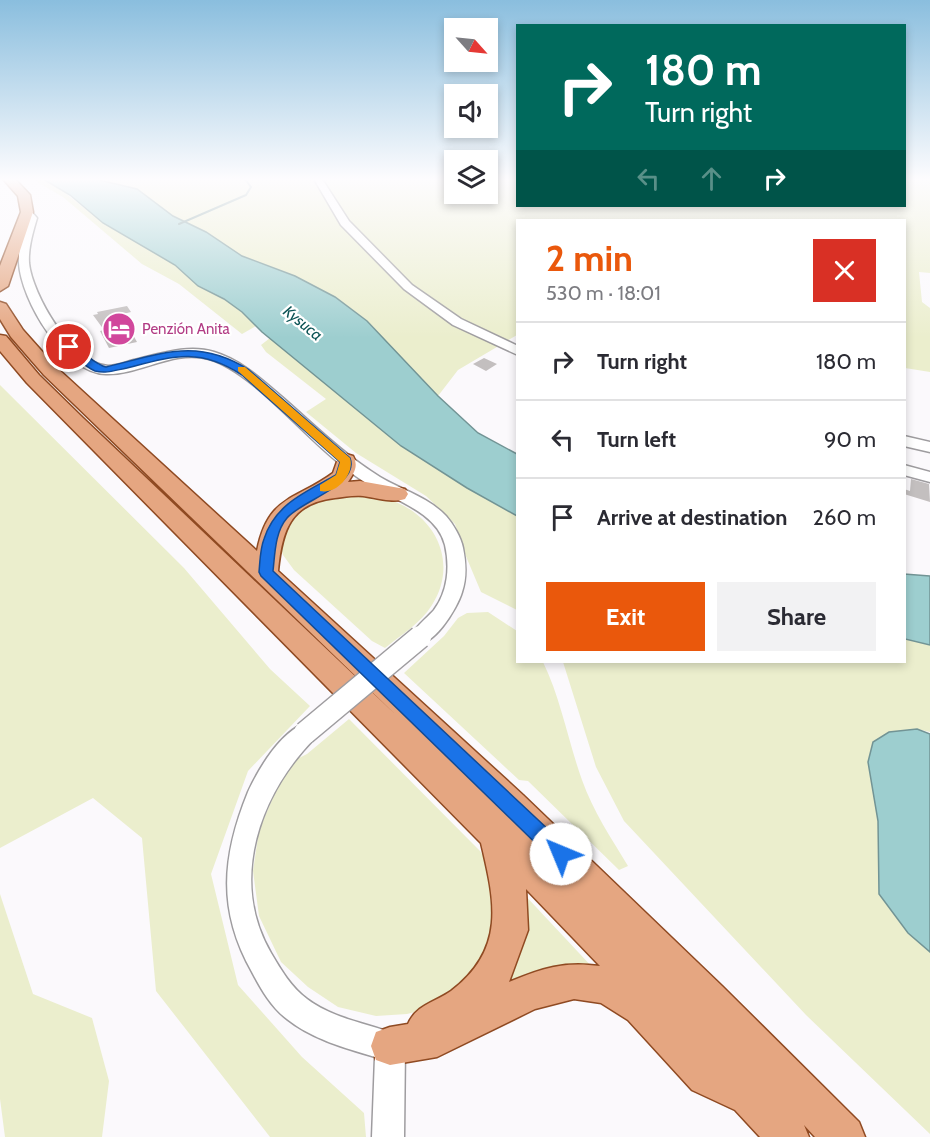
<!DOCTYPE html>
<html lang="en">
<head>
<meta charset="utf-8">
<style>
	:root { --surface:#fff; --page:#f2f2f3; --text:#2b2b33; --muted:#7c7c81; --line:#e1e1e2; --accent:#ea580c }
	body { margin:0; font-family:Cabin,sans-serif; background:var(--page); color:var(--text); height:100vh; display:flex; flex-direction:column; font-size:22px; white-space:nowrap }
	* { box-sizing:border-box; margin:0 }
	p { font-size:20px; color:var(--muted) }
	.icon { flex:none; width:33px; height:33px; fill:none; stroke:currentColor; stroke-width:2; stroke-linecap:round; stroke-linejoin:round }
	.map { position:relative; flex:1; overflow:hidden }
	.drawer { position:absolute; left:516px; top:219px; width:390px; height:444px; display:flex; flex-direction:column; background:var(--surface); border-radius:0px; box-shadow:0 3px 9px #0003 }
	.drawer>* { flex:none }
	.hud { position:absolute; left:516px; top:24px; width:390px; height:183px; border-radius:0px; box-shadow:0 3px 9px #0003; background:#00695c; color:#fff; overflow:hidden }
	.needle { width:39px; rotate:117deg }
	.controls { position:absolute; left:444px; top:18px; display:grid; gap:12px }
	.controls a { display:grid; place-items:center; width:54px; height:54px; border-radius:0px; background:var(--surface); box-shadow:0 3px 9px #0003; font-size:30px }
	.pin { position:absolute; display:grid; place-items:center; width:51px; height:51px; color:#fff; margin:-26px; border:3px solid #fff; border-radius:50%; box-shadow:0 2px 6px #0007 }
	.me { position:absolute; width:66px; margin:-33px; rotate:315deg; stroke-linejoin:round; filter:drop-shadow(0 0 4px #0008) }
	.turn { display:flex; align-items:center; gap:21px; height:126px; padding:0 30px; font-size:27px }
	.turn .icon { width:78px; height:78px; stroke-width:2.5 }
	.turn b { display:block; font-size:42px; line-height:51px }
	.lanes { display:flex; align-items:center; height:57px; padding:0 30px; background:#0003; justify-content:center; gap:30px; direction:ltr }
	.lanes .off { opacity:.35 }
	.round { display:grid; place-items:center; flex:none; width:63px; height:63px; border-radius:0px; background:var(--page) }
	.summary { display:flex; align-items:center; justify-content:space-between; height:102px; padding:0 30px }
	h1 { font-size:36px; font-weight:800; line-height:45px; color:var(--accent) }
	.primary-button { display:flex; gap:12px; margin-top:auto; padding:12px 30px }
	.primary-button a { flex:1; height:69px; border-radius:0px; background:var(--accent); color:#fff; font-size:24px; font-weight:800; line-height:69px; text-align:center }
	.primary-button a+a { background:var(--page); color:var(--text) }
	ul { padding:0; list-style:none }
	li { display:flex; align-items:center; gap:18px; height:78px; padding:0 30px; border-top:2px solid var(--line) }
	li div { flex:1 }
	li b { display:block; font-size:22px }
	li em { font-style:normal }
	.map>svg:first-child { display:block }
	.green { fill:#ebeecd }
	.water { fill:#9dcecf; stroke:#729495; stroke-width:1.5 }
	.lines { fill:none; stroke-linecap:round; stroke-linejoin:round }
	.stream { stroke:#729495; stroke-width:2 }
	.building { fill:#c3bfbf }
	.minor-casing { stroke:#9e9c9f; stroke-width:3 }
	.major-casing { stroke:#8f4a22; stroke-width:3 }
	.minor { fill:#fff; fill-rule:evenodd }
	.major { fill:#e5a681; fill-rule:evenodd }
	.minor-bridge-casing { stroke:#9e9c9f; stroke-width:25; stroke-linecap:butt }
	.minor-bridge { stroke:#fff; stroke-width:22 }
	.route { fill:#1a73e8; stroke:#114b97; stroke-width:1.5 }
	.slow { fill:#f59e0b }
	.labels { text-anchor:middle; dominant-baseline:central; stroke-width:4.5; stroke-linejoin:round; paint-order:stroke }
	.far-hotel-label { font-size:15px; fill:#b23c85; stroke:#fff; text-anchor:start }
	.far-water-label { font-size:16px; font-style:italic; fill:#0d5456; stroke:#fff }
</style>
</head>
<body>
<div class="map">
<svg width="930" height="1137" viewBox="0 0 930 1137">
	<rect width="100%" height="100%" fill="#fbf9fc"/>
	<g class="green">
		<polygon points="32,179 43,179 54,184 103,223 175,265 198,286 224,299 242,312 256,326 242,334 179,284 142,264 63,197"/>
		<polygon points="95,179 454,179 454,194 488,194 488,179 517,179 518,206 904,206 905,179 930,179 930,273 919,272 922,302 930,308 930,372 905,368 904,220 518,220 517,335 458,370 438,396 367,321 335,297 295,276 242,256 206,232 173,216 137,189"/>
		<polygon points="270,338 401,446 467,488 517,516 517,610 481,592 465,554 455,524 426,496 356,453 306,412 326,399 266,352 261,345"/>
		<polygon points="0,385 184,568 270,669 310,706 248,771 211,874 238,985 302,1057 364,1113 366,1137 270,1137 156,991 142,838 93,798 0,848"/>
		<path d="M344,493c19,2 37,2 54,10 41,18 59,63 34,102 -11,18 -31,30 -47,43l-13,-7 -78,-71 -11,-15 -5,-15 5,-14 23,-24z"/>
		<path d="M488,612l29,19 1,31h25c18,37 25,79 39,118 11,31 29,58 46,86l-9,4 -91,-89 -9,-1 -115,-107 40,-37 14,-18 9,-5z"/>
		<polygon points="905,639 930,645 930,732 917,729 868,762 878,821 908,933 930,952 930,1134 806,1015 624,821 596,767 563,662 904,662"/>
		<polygon points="349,719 480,851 496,877 503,910 485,966 435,1007 407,1014 376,1016 338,1007 308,987 281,962 259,916 253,871 259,830 275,793 293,761 307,754"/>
		<polygon points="521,891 594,969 506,993"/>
		<polygon points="0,894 33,994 92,1018 109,1081 102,1137 5,1137 0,1099"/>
	</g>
	<g class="water">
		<polygon points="43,179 95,179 137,189 173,216 206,232 242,256 295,276 335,297 367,321 438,396 478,433 517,454 517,516 467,488 401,446 262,332 242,312 224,299 198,286 175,265 103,223 70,195"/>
		<polygon points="904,574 930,576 930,645 905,639"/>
		<polygon points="917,729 930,734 930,952 908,933 879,894 878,821 868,762 873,742 889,732"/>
	</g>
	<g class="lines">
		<polyline class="stream" points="179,224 246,195 251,187 245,179"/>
	</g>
	<g class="building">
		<polygon points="127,306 131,312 111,317 116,327 127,324 137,342 109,348 100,331 104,330 93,315 98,314 97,312"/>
		<polygon points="484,358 497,364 486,371 473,364"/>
		<polygon points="911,479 929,484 930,502 904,494 904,489 910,491"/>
	</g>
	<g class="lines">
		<g class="minor-casing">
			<g id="minor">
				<polygon points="314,179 322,179 349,221 412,285 461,319 518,346 518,355 453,325 404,289 341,225"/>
				<path d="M24,210h6l7,8c-4,14 -9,30 -8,45 3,31 43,101 79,103 8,0 18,-4 26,-6 26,-6 54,-16 80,-8 27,8 47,27 68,45 31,27 62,58 98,80 22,13 48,20 66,39 7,8 15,21 17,32 3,15 4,29 -1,44 -5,17 -30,58 -49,51l-3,-6c6,-11 16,-18 24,-27 14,-19 16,-43 11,-65 -8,-33 -51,-45 -76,-60 -9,-6 -18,-12 -26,-19 -38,-28 -91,-95 -134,-107 -36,-10 -68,16 -103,15 -42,-1 -85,-74 -87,-111 -1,-15 4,-31 8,-45l-5,-6z"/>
				<polygon points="904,436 930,442 930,452 904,446"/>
				<polygon points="904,465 930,472 930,482 904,475"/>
				<path d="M305,723l8,3 3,7 -3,7c-54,56 -84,141 -42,213 10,17 20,34 36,46 28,21 62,24 93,37l5,10 -1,91h-32l3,-80c-30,-9 -63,-18 -88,-38 -16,-12 -26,-30 -35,-47 -35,-62 -30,-116 -4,-180 11,-24 32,-59 57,-69z"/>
			</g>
		</g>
		<g class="major-casing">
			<g id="major">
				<polygon points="3,179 15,179 30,195 33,212 8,286 0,291 0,266 21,212 18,196"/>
				<path d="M0,302l6,2 17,26 33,37 201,184c11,-56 38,-50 76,-78l6,-17 7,-2 7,2c6,10 1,17 -5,26l12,-1 45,8 3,5 -3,5c-14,4 -28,-1 -42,-3 -9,-1 -19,1 -28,2 -45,5 -53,33 -57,73l245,224 199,191 137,136 6,15h-50l-11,-12 5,12h-49l-25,-27 -43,-20 -64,-70 -27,-17 -27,-4 -39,10 -98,48 -47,8 -14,-5 -5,-14 5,-14 14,-5 18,-3c8,-19 27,-22 43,-33 55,-42 44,-89 30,-148l-454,-460 -27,-32v-16l6,1 33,39 44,43 314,298 -353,-341 -33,-38 -11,-18zM526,889l74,77c-36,-5 -58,2 -91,16l19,-52z"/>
			</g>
		</g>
		<use href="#minor" class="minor"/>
		<use href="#major" class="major"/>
		<g class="minor-bridge-casing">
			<polyline id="minor-bridge" points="305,733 420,637"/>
		</g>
		<use href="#minor-bridge" class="minor-bridge"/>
	</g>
	<linearGradient id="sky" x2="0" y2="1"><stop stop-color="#8abede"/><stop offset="0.53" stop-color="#fdfcfe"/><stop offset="1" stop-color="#fdfcfe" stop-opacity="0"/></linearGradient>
	<rect width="930" height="338" fill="url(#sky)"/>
	<path class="route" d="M65,345c15,-1 26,19 41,22 55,-13 91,-30 143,3l101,88c10,27 -48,42 -63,60 -12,14 -12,35 -14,53l295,277 2,6 -2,7 -7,3 -7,-3 -293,-285 -2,-4c1,-10 1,-23 5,-33 11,-35 42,-47 72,-64l4,-13 -98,-87c-43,-28 -69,-19 -115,-7 -11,2 -21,6 -32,3 -10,-4 -21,-15 -30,-22z"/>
	<path class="slow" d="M238,367h7l105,91c5,15 -13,37 -30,33v-6l16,-10 4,-13 -102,-91z"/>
	<defs>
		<g id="hotel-disc" transform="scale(1.725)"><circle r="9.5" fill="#d1479c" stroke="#fff"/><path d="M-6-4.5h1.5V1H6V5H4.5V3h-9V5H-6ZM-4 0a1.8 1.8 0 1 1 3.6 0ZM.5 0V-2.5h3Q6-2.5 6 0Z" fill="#fff"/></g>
	</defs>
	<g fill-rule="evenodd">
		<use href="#hotel-disc" x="119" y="329"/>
	</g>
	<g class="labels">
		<g class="far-hotel-label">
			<text x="142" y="329">Penzión Anita</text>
		</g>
		<g class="far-water-label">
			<text transform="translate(303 323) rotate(39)">Kysuca</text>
		</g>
	</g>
</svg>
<div class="controls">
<a><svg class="needle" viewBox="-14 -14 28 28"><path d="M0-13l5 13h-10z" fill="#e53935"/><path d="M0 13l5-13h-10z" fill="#7c7c81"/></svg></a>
<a><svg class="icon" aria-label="sound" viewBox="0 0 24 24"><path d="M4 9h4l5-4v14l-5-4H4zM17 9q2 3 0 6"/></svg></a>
<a><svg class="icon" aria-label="layers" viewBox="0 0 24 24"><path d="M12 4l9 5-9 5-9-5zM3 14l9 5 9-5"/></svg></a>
</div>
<div class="pin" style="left:69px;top:347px;background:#d93025"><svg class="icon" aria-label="arrive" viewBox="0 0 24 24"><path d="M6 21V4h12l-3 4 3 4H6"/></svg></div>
<svg class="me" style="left:561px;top:854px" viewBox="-20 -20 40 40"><circle r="19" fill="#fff"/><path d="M0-13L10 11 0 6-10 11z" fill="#1a73e8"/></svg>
<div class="hud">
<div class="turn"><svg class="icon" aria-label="right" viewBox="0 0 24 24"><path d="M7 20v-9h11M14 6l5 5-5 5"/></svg><div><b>180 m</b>Turn right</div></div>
<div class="lanes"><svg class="icon off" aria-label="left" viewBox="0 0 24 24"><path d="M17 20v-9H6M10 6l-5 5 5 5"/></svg><svg class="icon off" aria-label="ahead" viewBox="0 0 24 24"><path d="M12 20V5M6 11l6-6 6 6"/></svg><svg class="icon" aria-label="right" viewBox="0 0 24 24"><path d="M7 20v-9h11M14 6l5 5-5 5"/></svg></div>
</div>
<section class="drawer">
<div class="summary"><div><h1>2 min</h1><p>530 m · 18:01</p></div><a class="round" style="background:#d93025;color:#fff"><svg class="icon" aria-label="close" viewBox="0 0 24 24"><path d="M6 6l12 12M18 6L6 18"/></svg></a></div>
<ul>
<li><svg class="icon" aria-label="right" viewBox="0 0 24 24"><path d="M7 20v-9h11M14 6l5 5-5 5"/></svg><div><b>Turn right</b></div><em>180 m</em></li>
<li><svg class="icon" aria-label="left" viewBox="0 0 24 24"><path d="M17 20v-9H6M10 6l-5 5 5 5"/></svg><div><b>Turn left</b></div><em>90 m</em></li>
<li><svg class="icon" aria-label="arrive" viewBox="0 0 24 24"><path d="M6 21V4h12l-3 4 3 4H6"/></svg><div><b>Arrive at destination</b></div><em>260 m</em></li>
</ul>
<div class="primary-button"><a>Exit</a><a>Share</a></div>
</section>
</div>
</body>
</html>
